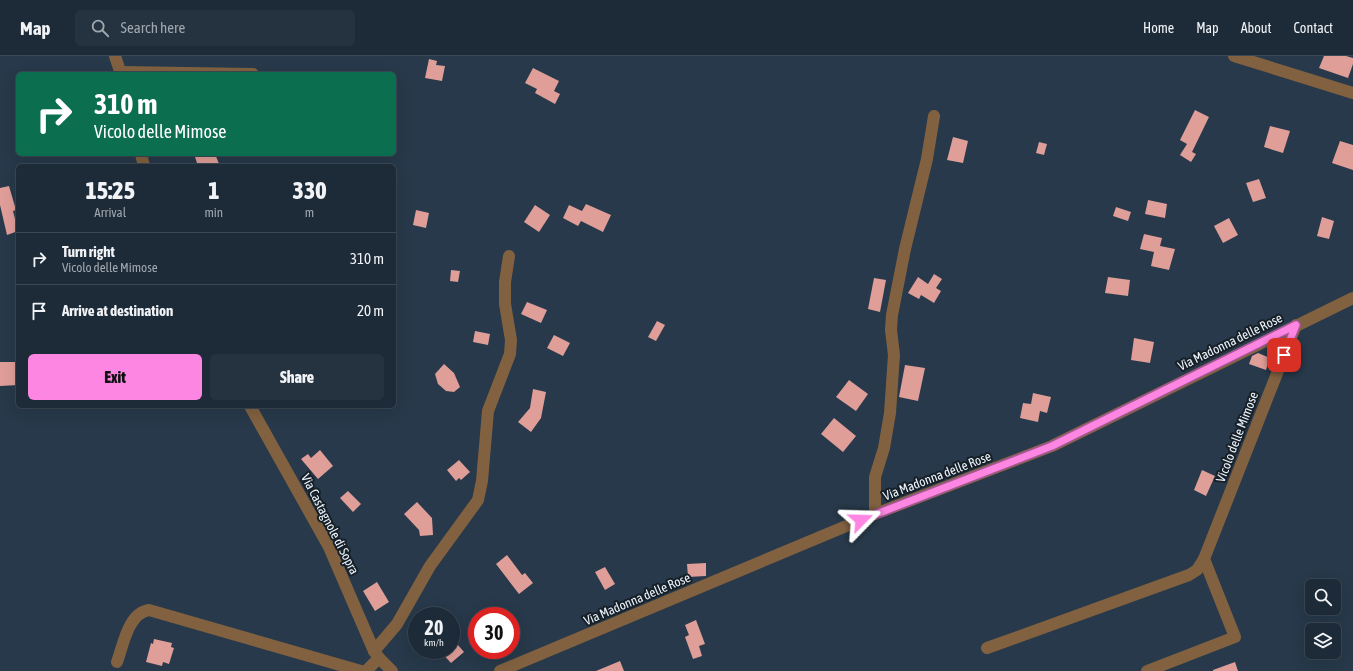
<!DOCTYPE html>
<html lang="en">
<head>
<meta charset="utf-8">
<style>
	:root { --surface:#1d2b38; --page:#253340; --text:#f1f3f6; --muted:#a0a7ae; --line:#3b4753; --accent:#fd86e3 }
	body { margin:0; font-family:"Asap Condensed",sans-serif; background:var(--page); color:var(--text); height:100vh; display:flex; flex-direction:column; font-size:15px; white-space:nowrap }
	* { box-sizing:border-box; margin:0 }
	p { font-size:13px; color:var(--muted) }
	.icon { flex:none; width:22px; height:22px; fill:none; stroke:currentColor; stroke-width:2; stroke-linecap:round; stroke-linejoin:round }
	.map { position:relative; flex:1; overflow:hidden }
	.panel { position:absolute; left:16px; top:108px; width:380px; height:244px; display:flex; flex-direction:column; background:var(--surface); border-radius:6px; box-shadow:0 4px 16px #0002,0 0 0 1px var(--line) }
	.panel>* { flex:none }
	.hud { position:absolute; left:16px; top:16px; width:380px; height:84px; border-radius:6px; box-shadow:0 4px 16px #0002,0 0 0 1px var(--line); background:#0b6e4f; color:#fff; overflow:hidden }
	.fabs { position:absolute; left:1305px; top:523px; display:grid; gap:8px }
	.fabs a { display:grid; place-items:center; width:36px; height:36px; border-radius:6px; background:var(--surface); box-shadow:0 4px 16px #0002,0 0 0 1px var(--line); font-size:20px }
	.speed { position:absolute; left:408px; top:551px; display:flex; gap:8px; font-size:20px; font-weight:700; text-align:center }
	.speed>* { display:grid; place-content:center; width:52px; height:52px; border-radius:50%; background:var(--surface); box-shadow:0 4px 16px #0002,0 0 0 1px var(--line); line-height:1 }
	.speed small { font-size:10px; font-weight:400 }
	.speed .limit { border:6px solid #d22; background:#fff; color:#111 }
	.pin { position:absolute; display:grid; place-items:center; width:34px; height:34px; color:#fff; margin:-17px; border-radius:8px; box-shadow:0 2px 6px #0006 }
	.me { position:absolute; width:44px; margin:-22px; rotate:68deg; stroke-linejoin:round; filter:drop-shadow(0 0 3px #0008) }
	.turn { display:flex; align-items:center; gap:14px; height:84px; padding:0 12px; font-size:18px }
	.turn .icon { width:52px; height:52px; stroke-width:2.5 }
	.turn b { display:block; font-size:28px; line-height:34px }
	.eta { display:flex; justify-content:space-evenly; align-items:center; height:68px; text-align:center }
	.eta b { font-size:24px; font-weight:800; line-height:28px }
	.cta { display:flex; gap:8px; margin-top:auto; padding:8px 12px }
	.cta a { flex:1; height:46px; border-radius:6px; background:var(--accent); color:#111; font-size:16px; font-weight:800; line-height:46px; text-align:center }
	.cta a+a { background:var(--page); color:var(--text) }
	ul { padding:0; list-style:none }
	li { display:flex; align-items:center; gap:12px; height:52px; padding:0 12px; border-top:1px solid var(--line) }
	li div { flex:1 }
	li b { display:block; font-size:15px }
	li em { font-style:normal }
	header { display:flex; align-items:center; gap:24px; box-sizing:border-box; height:56px; padding:0 20px; background:var(--surface); border-bottom:1px solid var(--line) }
	header strong { font-size:19px }
	nav { display:flex; gap:22px; margin-inline-start:auto; font-size:14px }
	.search { width:280px; height:36px; background:var(--page); display:flex; align-items:center; gap:10px; box-sizing:border-box; padding:0 14px; border-radius:6px; color:var(--muted); font-size:15px }
	.map>svg:first-child { display:block }
	.building { fill:#e09e99 }
	.lines { fill:none; stroke-linecap:round; stroke-linejoin:round }
	.street { stroke:#816140; stroke-width:12 }
	.route-casing { stroke:#a45794; stroke-width:10 }
	.route { stroke:#fd86e3; stroke-width:7 }
	.labels { text-anchor:middle; dominant-baseline:central; stroke-width:4; stroke-linejoin:round; paint-order:stroke }
	.street-label { font-size:13px; fill:#ecf5fe; stroke:#171f27 }
</style>
</head>
<body>
<header>
<strong>Map</strong>
<div class="search"><svg class="icon" aria-label="search" viewBox="0 0 24 24"><circle cx="10" cy="10" r="6"/><path d="M15 15l6 6"/></svg>Search here</div>
<nav><a>Home</a><a>Map</a><a>About</a><a>Contact</a></nav>
</header>
<div class="map">
<svg width="1353" height="615" viewBox="0 0 1353 615">
	<rect width="100%" height="100%" fill="#27394a"/>
	<g class="building">
		<polygon points="1324,0 1346,0 1353,2 1353,8 1348,22 1319,12"/>
		<polygon points="429,3 437,5 436,9 445,10 442,25 425,22"/>
		<polygon points="533,12 559,25 554,35 560,38 555,48 535,37 537,33 525,27"/>
		<polygon points="1195,54 1209,61 1192,96 1196,98 1191,106 1180,99 1187,88 1180,84"/>
		<polygon points="1270,70 1290,75 1283,97 1264,91"/>
		<polygon points="953,81 968,85 963,107 947,104"/>
		<polygon points="1340,85 1353,89 1353,114 1332,107"/>
		<polygon points="1039,86 1047,88 1044,99 1036,97"/>
		<polygon points="194,98 215,98 220,110 198,110"/>
		<polygon points="1259,123 1266,142 1253,146 1246,127"/>
		<polygon points="9,130 16,154 13,155 18,175 7,179 0,149 0,132"/>
		<polygon points="1148,144 1167,148 1165,162 1145,158"/>
		<polygon points="586,148 611,159 603,176 581,165 578,170 563,162 569,149 582,155"/>
		<polygon points="535,149 550,159 539,176 524,166"/>
		<polygon points="1116,151 1131,156 1128,165 1113,160"/>
		<polygon points="416,154 429,157 426,172 413,169"/>
		<polygon points="1322,161 1334,165 1329,183 1317,180"/>
		<polygon points="1229,162 1238,179 1223,187 1214,170"/>
		<polygon points="1144,178 1162,182 1160,190 1175,193 1169,214 1151,210 1154,196 1140,193"/>
		<polygon points="451,214 460,215 458,226 450,225"/>
		<polygon points="934,218 942,223 936,232 941,235 934,247 921,239 919,243 908,237 918,221 928,228"/>
		<polygon points="1108,221 1130,224 1128,240 1105,237"/>
		<polygon points="874,222 886,224 880,256 868,253"/>
		<polygon points="527,246 547,254 541,267 521,258"/>
		<polygon points="657,265 665,269 656,285 648,281"/>
		<polygon points="475,275 490,278 488,289 473,286"/>
		<polygon points="554,279 570,287 563,300 547,292"/>
		<polygon points="1134,282 1154,286 1150,307 1131,304"/>
		<polygon points="1258,297 1270,302 1266,314 1249,308 1252,300"/>
		<polygon points="0,306 17,306 18,329 0,330"/>
		<polygon points="444,308 454,317 460,331 454,336 446,335 438,328 435,318"/>
		<polygon points="905,309 925,312 918,345 899,341"/>
		<polygon points="849,324 868,338 856,355 836,341"/>
		<polygon points="533,333 546,336 541,362 531,376 518,366 530,352"/>
		<polygon points="1033,337 1051,341 1047,357 1040,355 1038,366 1020,362 1023,347 1031,348"/>
		<polygon points="834,362 856,380 843,396 821,378"/>
		<polygon points="320,394 333,410 318,423 301,403 308,398 311,402"/>
		<polygon points="459,404 470,416 461,424 459,422 456,425 447,414"/>
		<polygon points="1202,414 1215,420 1206,440 1194,434"/>
		<polygon points="348,435 361,448 353,456 340,442"/>
		<polygon points="417,446 432,462 433,479 420,480 419,474 404,458"/>
		<polygon points="507,499 522,519 525,517 533,527 519,538 496,508"/>
		<polygon points="706,507 706,520 688,521 687,508"/>
		<polygon points="605,511 615,528 605,534 595,516"/>
		<polygon points="377,526 389,546 375,555 363,535"/>
		<polygon points="696,564 705,588 699,590 702,600 693,603 685,581 689,579 685,569"/>
		<polygon points="451,581 464,596 451,607 439,594 451,594"/>
		<polygon points="154,583 172,587 171,591 174,592 169,608 163,606 162,610 146,606 151,587 153,588"/>
		<polygon points="620,605 624,615 596,615"/>
		<polygon points="1235,606 1238,615 1213,615 1213,614"/>
	</g>
	<g class="lines">
		<g class="street">
			<polyline points="115,0 121,18"/>
			<polyline points="1234,0 1353,37"/>
			<polyline points="120,16 253,18"/>
			<polyline points="141,98 144,110"/>
			<polyline points="250,350 329,491 374,595 379,602 392,615"/>
			<polyline points="875,458 875,421 884,392 890,357 894,299 891,274 892,259 905,193 927,103 934,60"/>
			<polyline points="987,592 1189,519 1197,514 1204,503 1296,269"/>
			<polyline points="374,595 397,568 430,510 478,444 482,425 488,355 510,298 511,284 505,248 505,226 509,200"/>
			<path d="M117,606c6,-16 11,-49 32,-52l212,61"/>
			<polyline points="366,615 379,602"/>
			<polyline points="500,615 875,458 1052,390 1353,242"/>
			<polyline points="1147,615 1235,581 1204,503"/>
		</g>
	</g>
	<g class="lines">
		<g class="route-casing">
			<polyline id="route" points="861,464 1052,390 1296,269 1284,299"/>
		</g>
		<use href="#route" class="route"/>
	</g>
	<g class="labels">
		<g class="street-label">
			<text transform="translate(1230 286) rotate(-26)">Via Madonna delle Rose</text>
			<text transform="translate(1237 381) rotate(-69)">Vicolo delle Mimose</text>
			<text transform="translate(937 420) rotate(-21)">Via Madonna delle Rose</text>
			<text transform="translate(330 468) rotate(63)">Via Castagnole di Sopra</text>
			<text transform="translate(637 543) rotate(-23)">Via Madonna delle Rose</text>
		</g>
	</g>
</svg>
<div class="fabs">
<a><svg class="icon" aria-label="search" viewBox="0 0 24 24"><circle cx="10" cy="10" r="6"/><path d="M15 15l6 6"/></svg></a>
<a><svg class="icon" aria-label="layers" viewBox="0 0 24 24"><path d="M12 4l9 5-9 5-9-5zM3 14l9 5 9-5"/></svg></a>
</div>
<div class="speed"><div>20<small>km/h</small></div><div class="limit">30</div></div>
<div class="pin" style="left:1284px;top:299px;background:#d93025"><svg class="icon" aria-label="arrive" viewBox="0 0 24 24"><path d="M6 21V4h12l-3 4 3 4H6"/></svg></div>
<svg class="me" style="left:861px;top:464px" viewBox="-20 -20 40 40"><path d="M0-17L14 15 0 8-14 15z" fill="#fd86e3" stroke="#fff" stroke-width="4"/></svg>
<div class="hud">
<div class="turn"><svg class="icon" aria-label="right" viewBox="0 0 24 24"><path d="M7 20v-9h11M14 6l5 5-5 5"/></svg><div><b>310 m</b>Vicolo delle Mimose</div></div>
</div>
<section class="panel">
<div class="eta">
<div><b>15:25</b><p>Arrival</p></div>
<div><b>1</b><p>min</p></div>
<div><b>330</b><p>m</p></div>
</div>
<ul>
<li><svg class="icon" aria-label="right" viewBox="0 0 24 24"><path d="M7 20v-9h11M14 6l5 5-5 5"/></svg><div><b>Turn right</b><p>Vicolo delle Mimose</p></div><em>310 m</em></li>
<li><svg class="icon" aria-label="arrive" viewBox="0 0 24 24"><path d="M6 21V4h12l-3 4 3 4H6"/></svg><div><b>Arrive at destination</b></div><em>20 m</em></li>
</ul>
<div class="cta"><a>Exit</a><a>Share</a></div>
</section>
</div>
</body>
</html>
